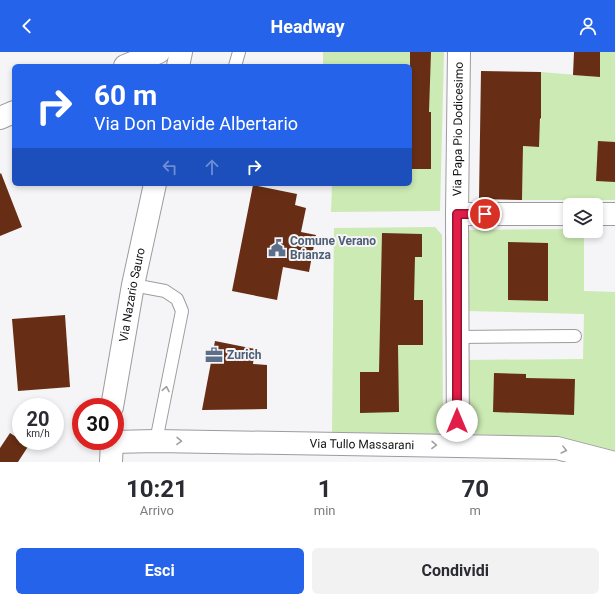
<!DOCTYPE html>
<html lang="it">
<head>
<meta charset="utf-8">
<style>
	:root { --surface:#fff; --page:#f2f2f3; --text:#2b2b33; --muted:#7c7c81; --accent:#2563eb }
	body { margin:0; font-family:Roboto,sans-serif; background:var(--page); color:var(--text); height:100vh; display:flex; flex-direction:column; font-size:15px; white-space:nowrap }
	* { box-sizing:border-box; margin:0 }
	p { font-size:13px; color:var(--muted) }
	.icon { flex:none; width:22px; height:22px; fill:none; stroke:currentColor; stroke-width:2; stroke-linecap:round; stroke-linejoin:round }
	.map { position:relative; height:410px; overflow:hidden }
	.drawer { display:flex; flex-direction:column; background:var(--surface); flex:1 }
	.drawer>* { flex:none }
	.top-card { position:absolute; left:12px; top:12px; width:400px; height:122px; border-radius:6px; box-shadow:0 2px 6px #0003; background:#2563eb; color:#fff; overflow:hidden }
	.controls { position:absolute; left:563px; top:146px; display:grid; gap:8px }
	.controls a { display:grid; place-items:center; width:40px; height:40px; border-radius:6px; background:var(--surface); box-shadow:0 2px 6px #0003; font-size:20px }
	.speed { position:absolute; left:12px; top:346px; display:flex; gap:8px; font-size:20px; font-weight:700; text-align:center }
	.speed>* { display:grid; place-content:center; width:52px; height:52px; border-radius:50%; background:var(--surface); box-shadow:0 2px 6px #0003; line-height:1 }
	.speed small { font-size:10px; font-weight:400 }
	.speed .limit { border:6px solid #d22; background:#fff; color:#111 }
	.pin { position:absolute; display:grid; place-items:center; width:34px; height:34px; color:#fff; margin:-17px; border:2px solid #fff; border-radius:50%; box-shadow:0 1px 4px #0007 }
	.me { position:absolute; width:44px; margin:-22px; rotate:0deg; stroke-linejoin:round; filter:drop-shadow(0 0 3px #0008) }
	.turn { display:flex; align-items:center; gap:14px; height:84px; padding:0 16px; font-size:18px }
	.turn .icon { width:52px; height:52px; stroke-width:2.5 }
	.turn b { display:block; font-size:28px; line-height:34px }
	.lanes { display:flex; align-items:center; height:38px; padding:0 16px; background:#0003; justify-content:center; gap:20px; direction:ltr }
	.lanes .off { opacity:.35 }
	.eta { display:flex; justify-content:space-evenly; align-items:center; height:68px; text-align:center }
	.eta b { font-size:24px; font-weight:700; line-height:28px }
	.primary-button { display:flex; gap:8px; margin-top:auto; padding:8px 16px }
	.primary-button a { flex:1; height:46px; border-radius:6px; background:var(--accent); color:#fff; font-size:16px; font-weight:700; line-height:46px; text-align:center }
	.primary-button a+a { background:var(--page); color:var(--text) }
	header { display:flex; justify-content:space-between; align-items:center; height:52px; padding:0 16px; background:var(--accent); color:#fff; font-size:18px; font-weight:700 }
	.map>svg:first-child { display:block }
	.green { fill:#cceab4 }
	.building { fill:#672e15 }
	.lines { fill:none; stroke-linecap:round; stroke-linejoin:round }
	.service-casing { stroke:#9d9b9e; stroke-width:14 }
	.minor-casing { stroke:#9d9b9e; stroke-width:24 }
	.secondary-casing { stroke:#9d9b9e; stroke-width:24 }
	.service { stroke:#fff; stroke-width:12 }
	.minor { stroke:#fff; stroke-width:22 }
	.secondary { stroke:#fff; stroke-width:22 }
	.oneway { stroke:#a1a0a1 }
	.route-casing { stroke:#92132f; stroke-width:10 }
	.route { stroke:#e11d48; stroke-width:7 }
	.labels { text-anchor:middle; dominant-baseline:central; stroke-width:4; stroke-linejoin:round; paint-order:stroke }
	.street-label { font-size:12px; fill:#131213; stroke:#f5f4f7 }
	.service-label { font-size:12px; font-weight:bold; fill:#4e5e75; stroke:#f5f4f7; text-anchor:start }
</style>
</head>
<body>
<header><svg class="icon" aria-label="back" viewBox="0 0 24 24"><path d="M15 5l-7 7 7 7"/></svg>Headway<svg class="icon" aria-label="person" viewBox="0 0 24 24"><circle cx="12" cy="8" r="4"/><path d="M4 21q1-7 8-7t8 7"/></svg></header>
<div class="map">
<svg width="615" height="410" viewBox="0 0 615 410">
	<rect width="100%" height="100%" fill="#f5f4f7"/>
	<g class="green">
		<polygon points="323,0 444,0 440,159 331,160 332,132 410,132 410,14 323,14"/>
		<polygon points="600,0 615,0 615,148 522,148 523,94 539,95 539,76 541,66 541,20 600,25"/>
		<polygon points="435,175 442,183 443,376 436,382 332,380 334,176"/>
		<polygon points="570,177 570,179 584,179 584,239 615,240 615,401 582,393 563,386 476,382 465,369 466,308 583,307 584,262 466,259 468,178"/>
	</g>
	<g class="building">
		<polygon points="410,0 431,0 429,60 431,60 431,117 410,117"/>
		<polygon points="574,0 600,0 600,25 573,23"/>
		<polygon points="481,19 541,20 541,67 540,66 539,95 523,94 522,148 479,147"/>
		<polygon points="598,89 615,90 615,130 596,129"/>
		<polygon points="1,121 22,175 0,184 0,122"/>
		<polygon points="253,133 297,142 295,153 306,156 301,180 316,183 309,220 283,215 277,248 232,239"/>
		<polygon points="382,181 422,182 422,205 415,205 414,248 423,248 423,293 398,293 399,360 360,361 360,320 379,320"/>
		<polygon points="508,190 548,191 548,249 508,248"/>
		<polygon points="65,263 70,335 18,339 12,267"/>
		<polygon points="215,289 255,297 253,312 267,313 267,357 202,358"/>
		<polygon points="494,321 526,322 526,326 575,327 574,363 493,360"/>
		<polygon points="10,381 21,388 21,389 23,389 29,393 18,410 0,410 0,396"/>
	</g>
	<g class="lines">
		<g class="service-casing">
			<g id="service">
				<polyline points="235,14 239,0"/>
				<polyline points="133,233 165,239 177,247 182,259 156,389"/>
				<polyline points="457,285 575,284"/>
			</g>
		</g>
		<g class="minor-casing">
			<g id="minor">
				<polyline points="125,14 159,0"/>
				<polyline points="0,66 14,60"/>
				<polyline points="457,162 570,162"/>
				<polyline points="596,162 615,162"/>
				<path id="s1" d="M112,390l44,-1 302,5 99,2 54,14"/>
				<path id="s2" d="M458,394l-1,-232 2,-162"/>
			</g>
		</g>
		<g class="secondary-casing">
			<g id="secondary">
				<polyline points="178,14 181,0"/>
				<path id="s3" d="M112,355l21,-122 22,-101"/>
				<polyline points="111,410 112,389"/>
			</g>
		</g>
		<use href="#service" class="service"/>
		<use href="#minor" class="minor"/>
		<use href="#secondary" class="secondary"/>
	</g>
	<defs><path id="oneway-chevron" d="M-2-3.5L2.5 0L-2 3.5" fill="none" stroke-width="1.6" stroke-linecap="round" stroke-linejoin="round"/></defs>
	<g class="oneway">
		<use href="#oneway-chevron" transform="translate(166 337) rotate(-79)"/>
		<use href="#oneway-chevron" transform="translate(179 389) rotate(1)"/>
		<use href="#oneway-chevron" transform="translate(434 393) rotate(1)"/>
		<use href="#oneway-chevron" transform="translate(564 398) rotate(14)"/>
	</g>
	<g class="lines">
		<g class="route-casing">
			<polyline id="route" points="457,369 457,162 485,162"/>
		</g>
		<use href="#route" class="route"/>
	</g>
	<defs>
		<g id="civic-bare" transform="scale(1.38)"><path d="M-.6-6.5H3V-4.5H.6V-3L4-1V1h2V6H-6V1h2V-1L-.6-3ZM-1.2 2.5V6h2.4V2.5Z" fill="#5c6f8a" stroke="#f5f4f7" stroke-width="2.5" paint-order="stroke"/></g>
		<g id="office-bare" transform="scale(1.38)"><path d="M-6-3h4V-5.5h4V-3h4V5H-6ZM-1-4.5V-3h2v-1.5ZM-6 0V1H6V0Z" fill="#5c6f8a" stroke="#f5f4f7" stroke-width="2.5" paint-order="stroke"/></g>
	</defs>
	<g fill-rule="evenodd">
		<use href="#civic-bare" x="277" y="196"/>
		<use href="#office-bare" x="214" y="303"/>
	</g>
	<g class="labels">
		<g class="street-label">
			<text stroke="none"><textPath href="#s2" startOffset="317">Via Papa Pio Dodicesimo</textPath></text>
			<text stroke="none"><textPath href="#s3" startOffset="114">Via Nazario Sauro</textPath></text>
			<text stroke="none"><textPath href="#s1" startOffset="250">Via Tullo Massarani</textPath></text>
		</g>
		<g class="service-label">
			<text x="290" y="189">Comune Verano<tspan x="290" dy="14">Brianza</tspan></text>
			<text x="227" y="303">Zurich</text>
		</g>
	</g>
</svg>
<div class="controls">
<a><svg class="icon" aria-label="layers" viewBox="0 0 24 24"><path d="M12 4l9 5-9 5-9-5zM3 14l9 5 9-5"/></svg></a>
</div>
<div class="speed"><div>20<small>km/h</small></div><div class="limit">30</div></div>
<div class="pin" style="left:485px;top:162px;background:#d93025"><svg class="icon" aria-label="arrive" viewBox="0 0 24 24"><path d="M6 21V4h12l-3 4 3 4H6"/></svg></div>
<svg class="me" style="left:457px;top:369px" viewBox="-20 -20 40 40"><circle r="19" fill="#fff"/><path d="M0-13L10 11 0 6-10 11z" fill="#e11d48"/></svg>
<div class="top-card">
<div class="turn"><svg class="icon" aria-label="right" viewBox="0 0 24 24"><path d="M7 20v-9h11M14 6l5 5-5 5"/></svg><div><b>60 m</b>Via Don Davide Albertario</div></div>
<div class="lanes"><svg class="icon off" aria-label="left" viewBox="0 0 24 24"><path d="M17 20v-9H6M10 6l-5 5 5 5"/></svg><svg class="icon off" aria-label="ahead" viewBox="0 0 24 24"><path d="M12 20V5M6 11l6-6 6 6"/></svg><svg class="icon" aria-label="right" viewBox="0 0 24 24"><path d="M7 20v-9h11M14 6l5 5-5 5"/></svg></div>
</div>
</div>
<section class="drawer">
<div class="eta">
<div><b>10:21</b><p>Arrivo</p></div>
<div><b>1</b><p>min</p></div>
<div><b>70</b><p>m</p></div>
</div>
<div class="primary-button"><a>Esci</a><a>Condividi</a></div>
</section>
</body>
</html>
